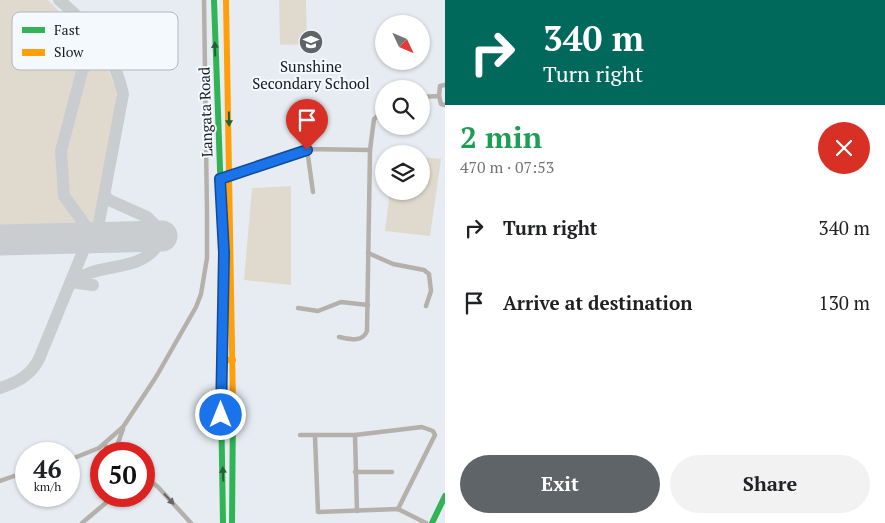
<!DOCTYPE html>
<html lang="en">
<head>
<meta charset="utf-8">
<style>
	:root { --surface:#fff; --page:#f2f2f2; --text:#202124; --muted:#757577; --accent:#5f6469 }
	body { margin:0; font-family:"PT Serif",serif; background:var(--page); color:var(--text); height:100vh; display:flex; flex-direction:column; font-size:19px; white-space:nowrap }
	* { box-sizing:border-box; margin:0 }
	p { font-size:16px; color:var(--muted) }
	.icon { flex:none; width:28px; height:28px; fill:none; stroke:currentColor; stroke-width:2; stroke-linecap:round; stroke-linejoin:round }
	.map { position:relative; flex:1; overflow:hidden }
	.sheet { display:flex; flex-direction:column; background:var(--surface); width:440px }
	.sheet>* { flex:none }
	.banner { background:#00695c; color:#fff; overflow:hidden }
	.needle { width:32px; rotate:134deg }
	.tools { position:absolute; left:375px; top:15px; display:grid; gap:10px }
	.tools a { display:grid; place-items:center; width:55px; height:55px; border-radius:50%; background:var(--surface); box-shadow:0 1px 4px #0004; font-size:25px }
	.speed { position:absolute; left:15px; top:442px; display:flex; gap:10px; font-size:25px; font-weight:700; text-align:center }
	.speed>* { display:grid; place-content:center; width:65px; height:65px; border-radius:50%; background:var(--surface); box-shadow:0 1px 4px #0004; line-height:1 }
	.speed small { font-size:12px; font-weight:400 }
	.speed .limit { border:8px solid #d22; background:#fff; color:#111 }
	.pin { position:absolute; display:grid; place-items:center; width:42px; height:42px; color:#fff; margin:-51px -21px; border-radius:50% 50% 50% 0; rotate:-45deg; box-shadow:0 0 5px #0007 }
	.pin .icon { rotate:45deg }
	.me { position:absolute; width:55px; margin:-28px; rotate:0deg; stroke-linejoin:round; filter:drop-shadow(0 0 4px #0008) }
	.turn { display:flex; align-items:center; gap:18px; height:105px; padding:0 15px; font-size:22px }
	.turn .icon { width:65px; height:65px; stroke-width:2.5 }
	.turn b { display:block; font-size:35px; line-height:42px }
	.round { display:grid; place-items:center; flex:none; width:52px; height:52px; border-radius:26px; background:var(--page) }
	.summary { display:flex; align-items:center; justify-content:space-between; height:85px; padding:0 15px }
	h1 { font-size:30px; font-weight:700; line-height:38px; color:#1e9e55 }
	.action { display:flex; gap:10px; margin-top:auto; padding:10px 15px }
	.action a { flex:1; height:58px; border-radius:30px; background:var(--accent); color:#fff; font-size:20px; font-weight:700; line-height:58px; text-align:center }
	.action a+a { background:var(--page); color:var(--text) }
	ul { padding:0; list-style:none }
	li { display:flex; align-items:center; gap:15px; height:75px; padding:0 15px }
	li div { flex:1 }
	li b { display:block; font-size:19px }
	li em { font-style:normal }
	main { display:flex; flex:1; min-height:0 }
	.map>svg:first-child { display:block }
	.green { fill:#e0dace }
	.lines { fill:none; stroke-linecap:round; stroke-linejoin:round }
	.taxiway { stroke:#cacdd0; stroke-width:12 }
	.runway { stroke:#cacdd0; stroke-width:31 }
	.street { stroke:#b5b1aa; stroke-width:4.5 }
	.fast { stroke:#30b455; stroke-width:6 }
	.slow { stroke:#ff9f0a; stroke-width:6 }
	.oneway { fill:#226037 }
	.oneway2 { fill:#666664 }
	.route-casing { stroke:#114b97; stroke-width:12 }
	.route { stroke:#1a73e8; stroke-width:9 }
	.labels { text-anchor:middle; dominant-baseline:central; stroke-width:4; stroke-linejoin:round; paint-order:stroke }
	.poi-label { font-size:15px; fill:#161b1f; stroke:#f4f9fe }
	.street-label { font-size:15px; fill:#161b1f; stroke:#f4f9fe }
	.key { fill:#f4f9fe; stroke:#b1b6bb; stroke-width:1 }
	.key-label { font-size:14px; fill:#161b1f }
</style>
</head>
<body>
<main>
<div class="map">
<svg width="445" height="523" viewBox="0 0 445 523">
	<rect width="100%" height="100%" fill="#e6ecf2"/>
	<g class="green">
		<polygon points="0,0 48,0 101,55 115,86 117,99 98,206 94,220 90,226 0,229"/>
		<polygon points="279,0 306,0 307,44 280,45"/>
		<polygon points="421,157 441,159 430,236 385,231 390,191 421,191"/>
		<polygon points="291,186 291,285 244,280 252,188"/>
	</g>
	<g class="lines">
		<g class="taxiway">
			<path d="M59,0c29,24 57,57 64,94l-25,134 -23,10"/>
			<polyline points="105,196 109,200 147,217 158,228"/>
			<polyline points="91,233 64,196 61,151 82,71 98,48 95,38"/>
			<polyline points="74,275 78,283 93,285"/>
			<path d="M71,284c23,-23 67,-10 86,-38"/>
			<path d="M0,388c18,-6 30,-12 39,-29l45,-110 -1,-6 -8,-5"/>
		</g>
		<polyline class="runway" points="0,240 162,236"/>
		<g class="street">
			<polyline points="439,96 441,104 445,105"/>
			<polyline points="421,97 439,96 440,86 445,85"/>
			<polyline points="307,149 313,192"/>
			<polyline points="370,150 374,119 384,111"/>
			<path d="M221,179l86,-30 63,1 -3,181c-5,12 -17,8 -28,6"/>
			<polyline points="368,253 393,264 424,270 429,274 431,291 426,306"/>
			<polyline points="298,308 318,311 341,302 368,305"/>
			<polyline points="300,435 355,435 422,427 433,431 435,435 398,509"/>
			<polyline points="355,435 357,511"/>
			<polyline points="315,437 318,512 398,509 426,523"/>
			<polyline points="104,445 117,454"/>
			<polyline points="118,454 118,443 123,429"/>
			<polyline points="69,460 99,448 123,427 156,377 196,307 201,294 207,258 207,213 204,0"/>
			<polyline points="26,471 17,475 26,475"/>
			<polyline points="355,472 392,472"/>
			<polyline points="144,476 158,487 191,523"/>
			<polyline points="0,481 17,475"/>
			<polyline points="82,523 114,496"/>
		</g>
		<g class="fast">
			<polyline points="214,0 223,253 221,398 223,523"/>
			<polyline points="232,523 233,405"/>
			<polyline points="432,523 445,496"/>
		</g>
		<g class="slow">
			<polyline points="226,0 233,405"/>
			<polyline points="221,360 233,360"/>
			<polyline points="221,398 233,398"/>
		</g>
	</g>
	<defs><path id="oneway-solid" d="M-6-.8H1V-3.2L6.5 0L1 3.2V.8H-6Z" transform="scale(1.25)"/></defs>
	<g class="oneway">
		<use href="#oneway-solid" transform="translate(215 49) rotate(-92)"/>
		<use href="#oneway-solid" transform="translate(229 119) rotate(89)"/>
		<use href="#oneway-solid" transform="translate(223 474) rotate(-92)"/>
	</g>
	<use class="oneway2" href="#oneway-solid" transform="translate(169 499) rotate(47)"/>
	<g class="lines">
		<g class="route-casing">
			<polyline id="route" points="221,415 224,253 220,179 307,150"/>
		</g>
		<use href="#route" class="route"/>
	</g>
	<defs>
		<g id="school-disc" transform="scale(1.25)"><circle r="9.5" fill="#5f6469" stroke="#f4f9fe"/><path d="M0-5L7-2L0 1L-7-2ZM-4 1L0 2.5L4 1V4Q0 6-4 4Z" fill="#fff"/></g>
	</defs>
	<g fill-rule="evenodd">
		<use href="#school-disc" x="311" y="42"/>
	</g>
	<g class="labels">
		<g class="poi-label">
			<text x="311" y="66">Sunshine<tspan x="311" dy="17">Secondary School</tspan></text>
		</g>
		<g class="street-label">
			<text transform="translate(205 112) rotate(-92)">Langata Road</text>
		</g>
	</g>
	<rect x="12" y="12" width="166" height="58" rx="8" class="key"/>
	<rect x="22" y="27" width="23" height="6" fill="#30b455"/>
	<rect x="22" y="49" width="23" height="7" fill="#ff9f0a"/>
	<g class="key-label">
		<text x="54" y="35">Fast</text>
		<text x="54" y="57">Slow</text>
	</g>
</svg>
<div class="tools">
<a><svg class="needle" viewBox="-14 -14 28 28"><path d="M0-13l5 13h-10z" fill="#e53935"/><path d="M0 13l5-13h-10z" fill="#757577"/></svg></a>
<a><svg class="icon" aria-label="search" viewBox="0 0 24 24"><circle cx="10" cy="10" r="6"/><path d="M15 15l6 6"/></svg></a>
<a><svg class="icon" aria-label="layers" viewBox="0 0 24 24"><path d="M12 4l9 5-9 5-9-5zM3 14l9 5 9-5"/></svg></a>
</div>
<div class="speed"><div>46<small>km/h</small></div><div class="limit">50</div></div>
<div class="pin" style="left:307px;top:150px;background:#d93025"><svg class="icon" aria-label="arrive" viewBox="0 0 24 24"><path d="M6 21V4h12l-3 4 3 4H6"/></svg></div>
<svg class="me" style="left:221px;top:415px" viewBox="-20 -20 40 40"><circle r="17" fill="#1a73e8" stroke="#fff" stroke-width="3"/><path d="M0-11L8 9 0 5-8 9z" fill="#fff"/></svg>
</div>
<section class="sheet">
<div class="banner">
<div class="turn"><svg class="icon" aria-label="right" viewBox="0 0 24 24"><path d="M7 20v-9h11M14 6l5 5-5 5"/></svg><div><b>340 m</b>Turn right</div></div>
</div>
<div class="summary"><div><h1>2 min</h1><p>470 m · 07:53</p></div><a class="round" style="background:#d93025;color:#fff"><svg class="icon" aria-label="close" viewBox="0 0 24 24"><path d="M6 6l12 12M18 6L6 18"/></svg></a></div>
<ul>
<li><svg class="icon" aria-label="right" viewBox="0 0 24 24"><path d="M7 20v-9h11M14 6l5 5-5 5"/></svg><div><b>Turn right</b></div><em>340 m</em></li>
<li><svg class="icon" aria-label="arrive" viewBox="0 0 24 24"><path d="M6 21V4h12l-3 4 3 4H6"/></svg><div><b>Arrive at destination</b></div><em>130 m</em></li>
</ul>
<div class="action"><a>Exit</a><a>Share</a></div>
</section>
</main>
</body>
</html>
